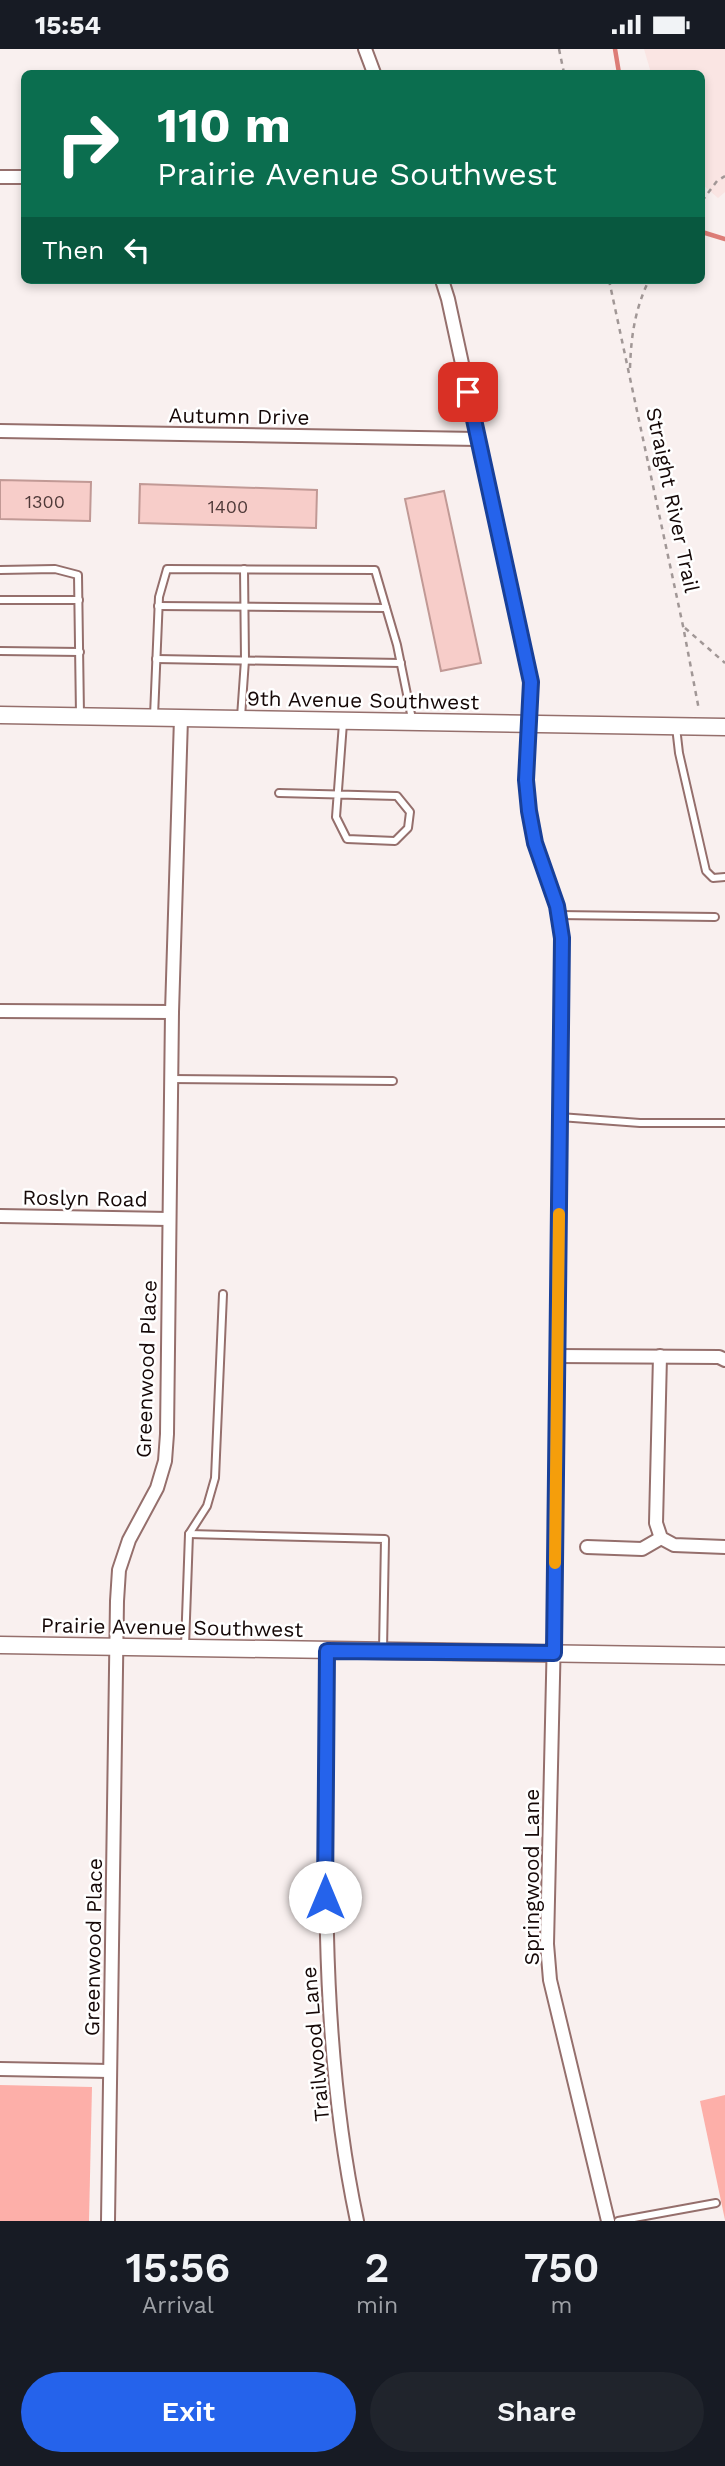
<!DOCTYPE html>
<html lang="en">
<head>
<meta charset="utf-8">
<style>
	:root { --surface:#171b24; --page:#20242c; --text:#f1f3f6; --muted:#9ea1a6; --accent:#2563eb }
	body { margin:0; font-family:"Work Sans",sans-serif; background:var(--page); color:var(--text); height:100vh; display:flex; flex-direction:column; font-size:26px; white-space:nowrap }
	* { box-sizing:border-box; margin:0 }
	p { font-size:23px; color:var(--muted) }
	.icon { flex:none; width:38px; height:38px; fill:none; stroke:currentColor; stroke-width:2; stroke-linecap:round; stroke-linejoin:round }
	.map { position:relative; height:2172px; overflow:hidden }
	.panel { display:flex; flex-direction:column; background:var(--surface); flex:1 }
	.panel>* { flex:none }
	.guide { position:absolute; left:21px; top:21px; width:684px; height:214px; border-radius:10px; box-shadow:0 4px 10px #0003; background:#0b6e4f; color:#fff; overflow:hidden }
	.pin { position:absolute; display:grid; place-items:center; width:60px; height:60px; color:#fff; margin:-30px; border-radius:14px; box-shadow:0 4px 10px #0006 }
	.me { position:absolute; width:77px; margin:-38px; rotate:0deg; stroke-linejoin:round; filter:drop-shadow(0 0 5px #0008) }
	.turn { display:flex; align-items:center; gap:24px; height:147px; padding:0 21px; font-size:32px }
	.turn .icon { width:91px; height:91px; stroke-width:2.5 }
	.turn b { display:block; font-size:49px; line-height:60px }
	.then { display:flex; align-items:center; height:66px; padding:0 21px; background:#0003; gap:14px; font-size:26px }
	.eta { display:flex; justify-content:space-evenly; align-items:center; height:119px; text-align:center }
	.eta b { font-size:42px; font-weight:600; line-height:49px }
	.cta { display:flex; gap:14px; margin-top:auto; padding:14px 21px }
	.cta a { flex:1; height:80px; border-radius:42px; background:var(--accent); color:#fff; font-size:28px; font-weight:600; line-height:80px; text-align:center }
	.cta a+a { background:var(--page); color:var(--text) }
	.status { display:flex; justify-content:space-between; align-items:center; height:49px; padding:0 35px; background:var(--surface); direction:ltr }
	.status svg { height:19px; fill:currentColor }
	.map>svg:first-child { display:block }
	.built { fill:#fae5e3 }
	.green { fill:#fdafa9 }
	.lines { fill:none; stroke-linecap:round; stroke-linejoin:round }
	.stream { stroke:#dd7d77; stroke-width:4.5 }
	.building { fill:#f7cdc9; stroke:#c19995; stroke-width:2 }
	.service-casing { stroke:#956f6c; stroke-width:10 }
	.minor-casing { stroke:#956f6c; stroke-width:16 }
	.tertiary-casing { stroke:#956f6c; stroke-width:19 }
	.path { stroke:#a19796; stroke-width:2.5; stroke-dasharray:5 5; stroke-linecap:butt }
	.service { stroke:#fff; stroke-width:6 }
	.minor { stroke:#fff; stroke-width:12 }
	.tertiary { stroke:#fff; stroke-width:16 }
	.route-casing { stroke:#184099; stroke-width:18 }
	.route { stroke:#2563eb; stroke-width:12 }
	.slow { stroke:#f59e0b; stroke-width:12 }
	.labels { text-anchor:middle; dominant-baseline:central; stroke-width:5; stroke-linejoin:round; paint-order:stroke }
	.number-label { font-size:18px; fill:#4e3938 }
	.street-label { font-size:21px; fill:#150807; stroke:#fff }
</style>
</head>
<body>
<div class="status"><b>15:54</b><svg viewBox="0 0 49 12"><path d="M0 12V9h3v3zM5 12V6h3v6zM10 12V3h3v9zM15 12V0h3v12zM26 1h20v11H26zM47 4h2v5h-2z"/></svg></div>
<div class="map">
<svg width="725" height="2172" viewBox="0 0 725 2172">
	<rect width="100%" height="100%" fill="#f9f0ef"/>
	<polygon class="built" points="644,0 725,0 725,143 718,149 702,135 702,24 651,24"/>
	<g class="green">
		<polygon points="0,2036 92,2038 89,2172 0,2172"/>
		<polygon points="725,2046 725,2171 700,2052"/>
	</g>
	<g class="lines">
		<g class="stream">
			<polyline points="615,0 619,24"/>
			<polyline points="702,183 725,190"/>
		</g>
	</g>
	<g class="building">
		<polygon points="0,431 91,433 90,472 0,470"/>
		<polygon points="140,435 317,441 316,479 139,474"/>
		<polygon points="444,442 481,614 441,622 405,450"/>
	</g>
	<g class="lines">
		<g class="service-casing">
			<g id="service">
				<polyline points="0,521 55,520 78,526 80,666"/>
				<polyline points="0,551 79,551"/>
				<polyline points="158,557 386,559"/>
				<polyline points="0,602 80,603"/>
				<polyline points="156,610 401,614"/>
				<polyline points="154,667 159,548 167,520 375,521 397,596 412,670"/>
				<polyline points="241,668 245,611 244,520"/>
				<polyline points="676,678 679,704 706,822 713,829 725,828"/>
				<polyline points="279,744 397,747 410,763 408,779 395,792 347,790 336,768 343,674"/>
				<polyline points="558,866 715,868"/>
				<polyline points="171,1030 393,1032"/>
				<polyline points="560,1068 640,1074 725,1074"/>
				<polyline points="189,1485 385,1490 383,1601"/>
				<polyline points="185,1597 189,1485 207,1457 215,1429 223,1245"/>
				<polyline points="618,2172 716,2154"/>
			</g>
		</g>
		<g class="minor-casing">
			<g id="minor">
				<polyline points="365,0 374,24"/>
				<polyline points="0,128 24,128"/>
				<polyline points="442,231 448,250 531,633 526,731 529,762 535,794 557,857 562,889 554,1585 547,1895 550,1931 608,2172"/>
				<polyline points="0,382 478,390"/>
				<polyline points="0,962 172,963"/>
				<polyline points="0,1167 169,1170"/>
				<polyline points="557,1307 719,1308 725,1311"/>
				<polyline points="660,1307 656,1474 661,1489 674,1496 725,1498"/>
				<polyline points="587,1498 642,1500 661,1489"/>
				<path d="M327,1602c0,191 -10,382 30,570"/>
				<polyline points="0,2020 110,2022"/>
				<polyline points="108,2172 117,1552 119,1521 129,1491 157,1439 165,1412 167,1385 172,963 181,669"/>
			</g>
		</g>
		<g class="tertiary-casing">
			<g id="tertiary">
				<polyline points="0,666 725,678"/>
				<polyline points="0,1596 725,1607"/>
			</g>
		</g>
		<g class="path">
			<polyline points="559,0 564,24"/>
			<polyline points="702,152 717,132 725,127"/>
			<polyline points="609,231 683,577 699,661"/>
			<path d="M630,319c1,-32 5,-59 19,-88"/>
			<polyline points="685,579 725,614"/>
		</g>
		<use href="#service" class="service"/>
		<use href="#minor" class="minor"/>
		<use href="#tertiary" class="tertiary"/>
	</g>
	<g class="lines">
		<g class="route-casing">
			<polyline id="route" points="325,1848 327,1602 554,1604 562,889 557,857 535,794 529,762 526,731 531,633 468,343"/>
		</g>
		<use href="#route" class="route"/>
		<polyline class="slow" points="555,1514 559,1165"/>
	</g>
	<g class="labels">
		<g class="number-label">
			<text x="45" y="452">1300</text>
			<text x="228" y="457">1400</text>
		</g>
		<g class="street-label">
			<text transform="translate(239 367) rotate(1)">Autumn Drive</text>
			<text transform="translate(673 451) rotate(78)">Straight River Trail</text>
			<text transform="translate(363 651) rotate(1)">9th Avenue Southwest</text>
			<text transform="translate(85 1149) rotate(1)">Roslyn Road</text>
			<text transform="translate(146 1320) rotate(-88)">Greenwood Place</text>
			<text transform="translate(172 1578) rotate(1)">Prairie Avenue Southwest</text>
			<text transform="translate(531 1828) rotate(-90)">Springwood Lane</text>
			<text transform="translate(93 1898) rotate(-89)">Greenwood Place</text>
			<text transform="translate(315 1995) rotate(-95)">Trailwood Lane</text>
		</g>
	</g>
</svg>
<div class="pin" style="left:468px;top:343px;background:#d93025"><svg class="icon" aria-label="arrive" viewBox="0 0 24 24"><path d="M6 21V4h12l-3 4 3 4H6"/></svg></div>
<svg class="me" style="left:325px;top:1848px" viewBox="-20 -20 40 40"><circle r="19" fill="#fff"/><path d="M0-13L10 11 0 6-10 11z" fill="#2563eb"/></svg>
<div class="guide">
<div class="turn"><svg class="icon" aria-label="right" viewBox="0 0 24 24"><path d="M7 20v-9h11M14 6l5 5-5 5"/></svg><div><b>110 m</b>Prairie Avenue Southwest</div></div>
<div class="then">Then<svg class="icon" aria-label="left" viewBox="0 0 24 24"><path d="M17 20v-9H6M10 6l-5 5 5 5"/></svg></div>
</div>
</div>
<section class="panel">
<div class="eta">
<div><b>15:56</b><p>Arrival</p></div>
<div><b>2</b><p>min</p></div>
<div><b>750</b><p>m</p></div>
</div>
<div class="cta"><a>Exit</a><a>Share</a></div>
</section>
</body>
</html>
